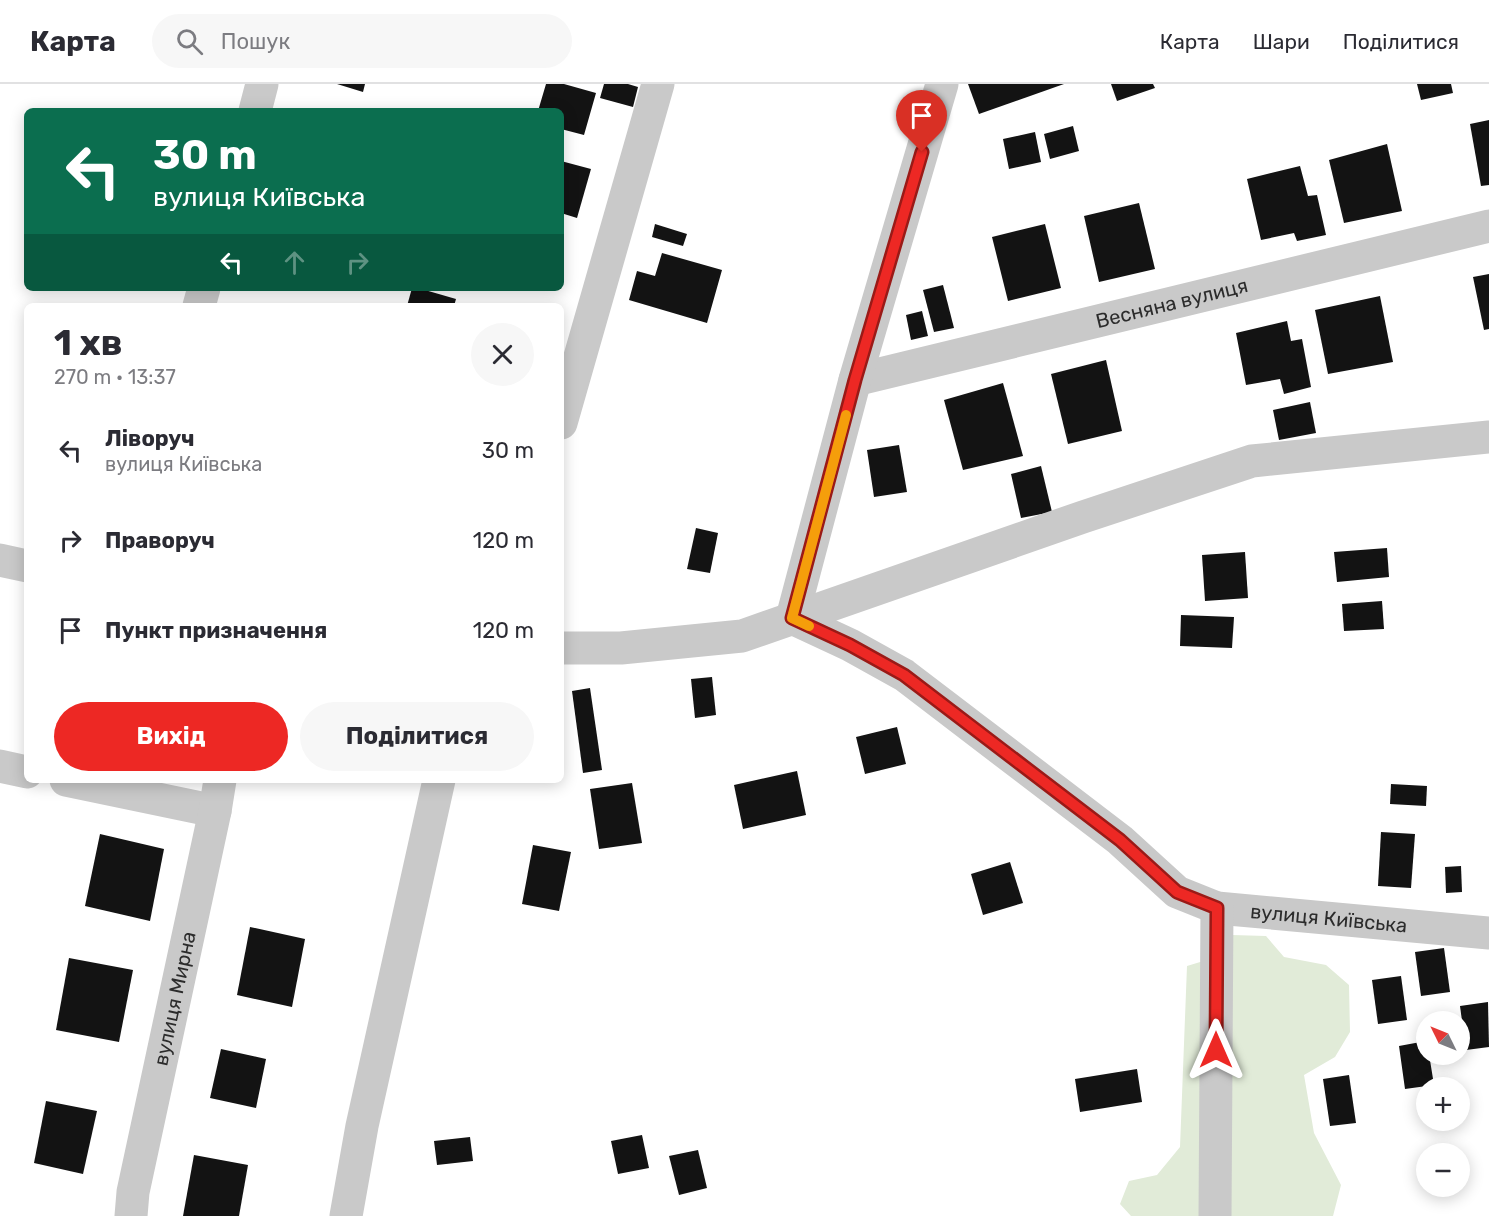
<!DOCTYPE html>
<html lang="uk">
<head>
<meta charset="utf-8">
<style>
	:root { --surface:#fff; --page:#f7f7f7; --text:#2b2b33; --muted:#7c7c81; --line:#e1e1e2; --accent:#ed2824 }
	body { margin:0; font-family:Rubik,sans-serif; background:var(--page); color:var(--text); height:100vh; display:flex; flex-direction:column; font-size:22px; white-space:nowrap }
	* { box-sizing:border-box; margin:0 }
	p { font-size:20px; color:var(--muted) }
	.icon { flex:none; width:33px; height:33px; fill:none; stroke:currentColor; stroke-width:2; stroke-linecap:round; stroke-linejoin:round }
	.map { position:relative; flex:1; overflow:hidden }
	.drawer { position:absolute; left:24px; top:219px; width:540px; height:480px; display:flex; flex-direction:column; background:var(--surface); border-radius:9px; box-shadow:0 3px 15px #0003 }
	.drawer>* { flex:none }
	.top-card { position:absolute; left:24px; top:24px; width:540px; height:183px; border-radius:9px; box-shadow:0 3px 15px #0003; background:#0b6e4f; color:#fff; overflow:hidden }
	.needle { width:39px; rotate:313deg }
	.tools { position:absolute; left:1416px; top:927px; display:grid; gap:12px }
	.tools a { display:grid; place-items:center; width:54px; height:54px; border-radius:50%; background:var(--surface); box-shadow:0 3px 15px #0003; font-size:30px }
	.pin { position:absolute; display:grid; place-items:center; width:51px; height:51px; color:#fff; margin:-62px -26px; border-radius:50% 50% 50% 0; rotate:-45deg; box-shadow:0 0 6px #0007 }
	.pin .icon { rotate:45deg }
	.me { position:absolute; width:66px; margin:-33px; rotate:0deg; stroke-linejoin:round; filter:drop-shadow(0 0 4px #0008) }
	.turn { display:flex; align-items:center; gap:21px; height:126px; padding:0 30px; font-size:27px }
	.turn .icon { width:78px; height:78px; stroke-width:2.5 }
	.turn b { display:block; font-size:42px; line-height:51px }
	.lanes { display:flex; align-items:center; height:57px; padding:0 30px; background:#0003; justify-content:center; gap:30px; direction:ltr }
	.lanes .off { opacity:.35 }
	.round { display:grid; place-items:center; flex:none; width:63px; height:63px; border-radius:32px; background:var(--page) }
	.headline { display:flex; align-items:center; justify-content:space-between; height:102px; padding:0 30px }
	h1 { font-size:36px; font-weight:700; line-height:45px }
	.primary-button { display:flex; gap:12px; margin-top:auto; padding:12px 30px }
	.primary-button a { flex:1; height:69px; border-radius:36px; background:var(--accent); color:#fff; font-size:24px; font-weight:700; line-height:69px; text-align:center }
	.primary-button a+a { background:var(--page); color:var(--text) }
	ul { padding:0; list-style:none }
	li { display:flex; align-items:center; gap:18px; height:90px; padding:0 30px }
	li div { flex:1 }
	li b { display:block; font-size:22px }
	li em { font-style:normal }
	header { display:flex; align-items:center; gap:36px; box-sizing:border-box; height:84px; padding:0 30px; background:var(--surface); border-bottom:2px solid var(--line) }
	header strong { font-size:28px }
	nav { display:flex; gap:33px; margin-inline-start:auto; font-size:21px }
	.search { width:420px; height:54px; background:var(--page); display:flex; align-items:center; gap:15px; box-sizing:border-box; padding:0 21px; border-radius:33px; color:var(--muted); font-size:22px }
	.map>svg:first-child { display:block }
	.green { fill:#e1ebd8 }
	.building { fill:#131313 }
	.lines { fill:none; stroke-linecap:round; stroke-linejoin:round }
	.minor { stroke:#c9c9c9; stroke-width:33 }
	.route-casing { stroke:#9a1a17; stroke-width:15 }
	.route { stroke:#ed2824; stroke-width:10 }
	.slow { stroke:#f59e0b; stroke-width:10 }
	.labels { text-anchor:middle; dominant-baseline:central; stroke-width:6; stroke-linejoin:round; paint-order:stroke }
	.street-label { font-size:20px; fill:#2c2c2c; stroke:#fff }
</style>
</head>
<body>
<header>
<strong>Карта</strong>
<div class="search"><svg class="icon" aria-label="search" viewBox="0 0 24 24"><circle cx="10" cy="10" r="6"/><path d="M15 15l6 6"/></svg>Пошук</div>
<nav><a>Карта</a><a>Шари</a><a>Поділитися</a></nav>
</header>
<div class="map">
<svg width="1489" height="1132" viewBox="0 0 1489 1132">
	<rect width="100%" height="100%" fill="#fff"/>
	<polygon class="green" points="1232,851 1266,852 1284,873 1326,881 1349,901 1350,948 1335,973 1304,991 1314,1049 1341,1101 1333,1132 1131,1132 1120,1120 1129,1097 1157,1091 1180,1063 1187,882 1210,875"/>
	<g class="building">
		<polygon points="337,0 365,0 363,8"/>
		<polygon points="546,0 564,0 596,9 584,51 561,45 561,27 538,27"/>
		<polygon points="604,0 628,0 638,3 633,23 600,14"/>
		<polygon points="968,0 1064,0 979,30"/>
		<polygon points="1111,0 1153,0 1155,4 1117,17"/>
		<polygon points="1417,0 1451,0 1453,9 1421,16"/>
		<polygon points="1489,36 1489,101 1481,102 1470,40"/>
		<polygon points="1073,42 1079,67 1050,75 1044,50"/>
		<polygon points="1035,48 1041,78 1009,85 1003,55"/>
		<polygon points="1387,60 1402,127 1344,139 1329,76"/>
		<polygon points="561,77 591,85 577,134 561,129"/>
		<polygon points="1300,82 1308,112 1317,111 1326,151 1297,157 1294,149 1261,156 1247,95"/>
		<polygon points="1139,119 1155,185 1099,198 1084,132"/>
		<polygon points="655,140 687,150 683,162 652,153"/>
		<polygon points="1045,140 1061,204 1008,217 992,153"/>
		<polygon points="662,169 722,186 707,239 629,216 637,187 655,192"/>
		<polygon points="1489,190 1489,245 1484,246 1473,193"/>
		<polygon points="943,201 954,244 934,248 923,206"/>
		<polygon points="412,204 418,204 456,215 454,222 407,222"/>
		<polygon points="1380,212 1393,278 1328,290 1315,226"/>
		<polygon points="922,227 928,252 911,256 906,231"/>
		<polygon points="1287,237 1291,257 1302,255 1311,303 1284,310 1280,295 1246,301 1236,249"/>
		<polygon points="1106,276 1122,347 1068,360 1051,290"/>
		<polygon points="1003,299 1023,372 963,386 944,316"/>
		<polygon points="1310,318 1316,349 1279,356 1273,326"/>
		<polygon points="899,361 907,408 874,413 867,366"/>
		<polygon points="1041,382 1052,428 1021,434 1011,390"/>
		<polygon points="696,444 718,449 710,489 687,485"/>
		<polygon points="1387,464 1389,493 1337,498 1334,468"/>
		<polygon points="1245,468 1248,514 1205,517 1202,471"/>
		<polygon points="1382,517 1384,545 1344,547 1342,520"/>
		<polygon points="1181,531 1234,533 1232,564 1180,562"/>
		<polygon points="712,593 716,631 695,634 691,595"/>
		<polygon points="590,604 602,686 583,689 572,607"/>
		<polygon points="897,643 906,680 865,690 856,653"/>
		<polygon points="797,687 806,731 743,745 734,701"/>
		<polygon points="632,699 642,759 599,765 590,705"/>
		<polygon points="1391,700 1427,702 1426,722 1390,720"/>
		<polygon points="1381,748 1415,750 1411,804 1378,802"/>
		<polygon points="100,750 164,765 150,837 85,822"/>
		<polygon points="533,761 571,768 559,827 522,820"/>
		<polygon points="1010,778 1023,819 983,831 971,790"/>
		<polygon points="1461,782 1462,808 1446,809 1445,783"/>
		<polygon points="250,843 305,855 292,923 237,911"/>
		<polygon points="1444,864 1450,908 1421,912 1415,868"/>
		<polygon points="69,874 133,886 119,958 56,946"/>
		<polygon points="1401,892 1407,936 1378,940 1372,896"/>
		<polygon points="1488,918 1489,963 1466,966 1460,922"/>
		<polygon points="1426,957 1426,970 1429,970 1434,1001 1405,1005 1399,962"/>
		<polygon points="221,965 266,975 256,1024 210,1014"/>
		<polygon points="1137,985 1142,1018 1080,1028 1075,995"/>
		<polygon points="1349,991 1356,1039 1330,1042 1323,995"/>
		<polygon points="46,1017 97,1027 83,1090 34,1079"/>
		<polygon points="642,1051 649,1084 618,1090 611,1057"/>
		<polygon points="470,1053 473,1077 437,1081 434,1057"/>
		<polygon points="698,1066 707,1104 679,1111 669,1072"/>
		<polygon points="194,1071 248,1081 239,1132 183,1132"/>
	</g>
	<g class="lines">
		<g class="minor">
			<polyline points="255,27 262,0"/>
			<polyline points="199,222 204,204"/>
			<path id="s1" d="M855,296l634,-154"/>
			<polyline points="561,339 658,0"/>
			<polyline points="0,476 27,482"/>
			<path id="s2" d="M792,534l58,27 54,30 216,165 57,52 40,16 272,25"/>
			<polyline points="792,534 855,296 942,0"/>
			<polyline points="561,564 621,564 742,552 1083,433 1252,377 1489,353"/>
			<polyline points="0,682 27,688"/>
			<polyline points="66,696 215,727"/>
			<path id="s3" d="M131,1132l2,-24 82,-381 5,-31"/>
			<polyline points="346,1132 362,1042 439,696"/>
			<polyline points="1215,1132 1217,824"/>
		</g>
	</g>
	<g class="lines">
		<g class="route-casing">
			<polyline id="route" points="922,68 855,296 792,534 850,561 904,591 1120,756 1177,808 1217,824 1216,966"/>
		</g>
		<use href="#route" class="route"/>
		<polyline class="slow" points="809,542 792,534 846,331"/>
	</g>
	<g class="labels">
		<g class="street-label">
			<text stroke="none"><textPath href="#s1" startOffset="326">Весняна вулиця</textPath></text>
			<text stroke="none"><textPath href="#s2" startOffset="630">вулиця Київська</textPath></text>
			<text stroke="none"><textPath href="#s3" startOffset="222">вулиця Мирна</textPath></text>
		</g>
	</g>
</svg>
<div class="tools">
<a><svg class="needle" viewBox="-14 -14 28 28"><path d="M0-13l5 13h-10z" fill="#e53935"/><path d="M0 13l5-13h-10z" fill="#7c7c81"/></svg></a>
<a>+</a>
<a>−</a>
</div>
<div class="pin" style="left:922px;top:68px;background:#d93025"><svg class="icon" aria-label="arrive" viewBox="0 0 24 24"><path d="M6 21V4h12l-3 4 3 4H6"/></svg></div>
<svg class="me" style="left:1216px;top:966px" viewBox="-20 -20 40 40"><path d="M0-17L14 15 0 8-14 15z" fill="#ed2824" stroke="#fff" stroke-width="4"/></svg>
<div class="top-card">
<div class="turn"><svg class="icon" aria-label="left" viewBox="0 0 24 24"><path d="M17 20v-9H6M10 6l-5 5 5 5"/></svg><div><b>30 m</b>вулиця Київська</div></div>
<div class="lanes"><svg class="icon" aria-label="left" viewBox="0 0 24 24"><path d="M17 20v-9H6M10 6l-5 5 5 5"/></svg><svg class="icon off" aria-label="ahead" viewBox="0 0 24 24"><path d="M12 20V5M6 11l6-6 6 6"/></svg><svg class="icon off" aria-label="right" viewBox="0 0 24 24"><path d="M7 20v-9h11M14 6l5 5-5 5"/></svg></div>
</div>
<section class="drawer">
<div class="headline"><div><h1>1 хв</h1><p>270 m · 13:37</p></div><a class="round"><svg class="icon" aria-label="close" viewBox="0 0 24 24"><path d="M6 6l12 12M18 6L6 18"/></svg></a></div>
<ul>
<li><svg class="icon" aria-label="left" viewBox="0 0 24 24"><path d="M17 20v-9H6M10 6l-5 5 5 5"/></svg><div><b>Ліворуч</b><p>вулиця Київська</p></div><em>30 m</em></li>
<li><svg class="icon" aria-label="right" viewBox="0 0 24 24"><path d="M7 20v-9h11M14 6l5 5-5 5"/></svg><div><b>Праворуч</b></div><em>120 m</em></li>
<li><svg class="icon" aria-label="arrive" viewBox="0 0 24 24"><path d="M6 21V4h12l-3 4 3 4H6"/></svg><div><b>Пункт призначення</b></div><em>120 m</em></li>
</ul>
<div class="primary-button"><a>Вихід</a><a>Поділитися</a></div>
</section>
</div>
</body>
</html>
